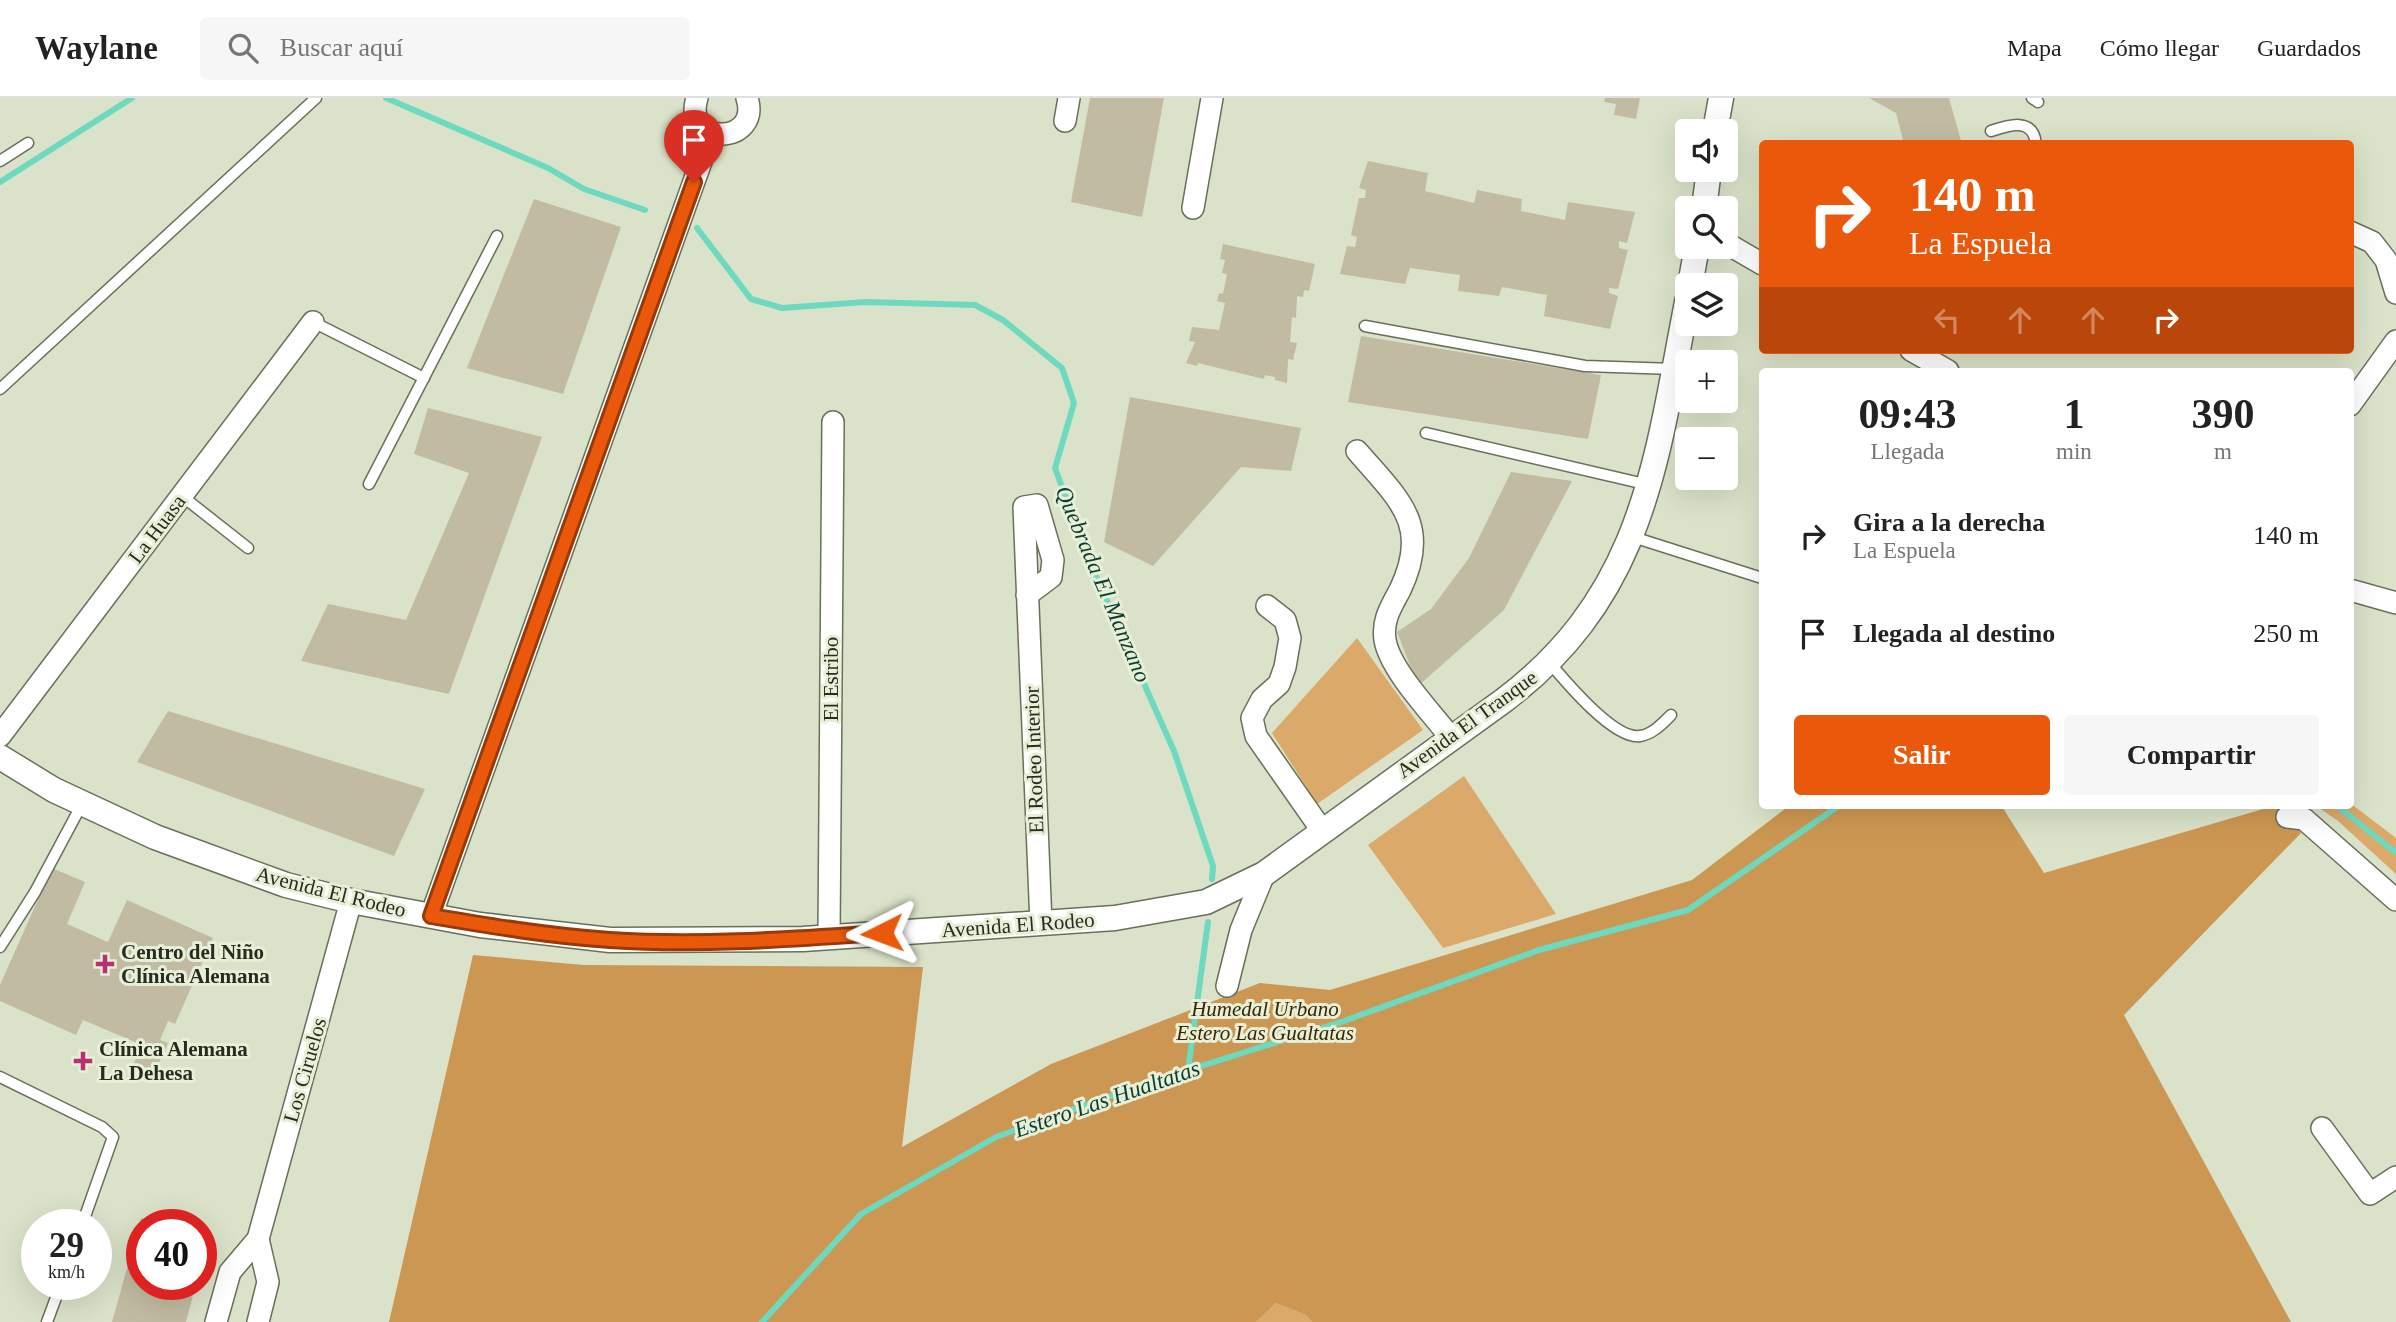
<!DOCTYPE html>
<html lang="es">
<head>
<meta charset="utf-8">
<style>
	:root { --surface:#fff; --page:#f6f6f6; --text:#222; --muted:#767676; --line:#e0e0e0; --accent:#ea580c }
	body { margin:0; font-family:"Times New Roman",serif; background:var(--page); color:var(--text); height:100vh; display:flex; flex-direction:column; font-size:26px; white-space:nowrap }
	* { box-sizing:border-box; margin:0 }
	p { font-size:23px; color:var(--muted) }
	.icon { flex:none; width:38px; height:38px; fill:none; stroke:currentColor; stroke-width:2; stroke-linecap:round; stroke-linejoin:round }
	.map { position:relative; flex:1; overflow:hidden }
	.details { position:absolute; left:1759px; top:270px; width:595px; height:441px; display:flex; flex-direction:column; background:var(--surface); border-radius:7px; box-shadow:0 7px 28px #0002 }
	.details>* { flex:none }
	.top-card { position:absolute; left:1759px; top:42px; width:595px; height:214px; border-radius:7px; box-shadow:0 7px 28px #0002; background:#ea580c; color:#fff; overflow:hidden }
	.buttons { position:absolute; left:1675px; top:21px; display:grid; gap:14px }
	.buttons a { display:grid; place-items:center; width:63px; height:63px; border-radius:7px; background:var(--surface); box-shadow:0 7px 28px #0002; font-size:35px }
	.speed { position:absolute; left:21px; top:1111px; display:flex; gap:14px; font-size:35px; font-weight:700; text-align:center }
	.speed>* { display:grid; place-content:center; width:91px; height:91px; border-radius:50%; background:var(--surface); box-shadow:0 7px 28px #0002; line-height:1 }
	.speed small { font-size:18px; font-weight:400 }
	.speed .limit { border:10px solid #d22; background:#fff; color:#111 }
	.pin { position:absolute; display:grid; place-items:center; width:60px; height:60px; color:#fff; margin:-72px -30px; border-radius:50% 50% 50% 0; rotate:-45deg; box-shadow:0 0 7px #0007 }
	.pin .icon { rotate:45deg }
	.me { position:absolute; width:77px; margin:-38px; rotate:267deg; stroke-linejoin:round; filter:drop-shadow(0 0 5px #0008) }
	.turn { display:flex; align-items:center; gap:24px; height:147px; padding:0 35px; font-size:32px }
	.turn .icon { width:91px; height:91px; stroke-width:2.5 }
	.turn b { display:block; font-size:49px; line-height:60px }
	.lanes { display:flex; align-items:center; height:66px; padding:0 35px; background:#0003; justify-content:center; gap:35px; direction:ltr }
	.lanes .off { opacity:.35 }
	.eta { display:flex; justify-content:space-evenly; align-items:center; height:119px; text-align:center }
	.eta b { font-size:42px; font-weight:700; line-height:49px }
	.cta { display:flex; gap:14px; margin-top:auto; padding:14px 35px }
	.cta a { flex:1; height:80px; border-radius:7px; background:var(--accent); color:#fff; font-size:28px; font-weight:700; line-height:80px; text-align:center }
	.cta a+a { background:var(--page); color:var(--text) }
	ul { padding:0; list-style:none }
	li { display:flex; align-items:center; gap:21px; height:98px; padding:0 35px }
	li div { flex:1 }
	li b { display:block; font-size:26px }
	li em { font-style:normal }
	header { display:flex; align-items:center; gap:42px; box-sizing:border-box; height:98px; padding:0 35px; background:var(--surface); border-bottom:2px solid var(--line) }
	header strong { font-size:33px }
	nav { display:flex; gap:38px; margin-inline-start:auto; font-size:24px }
	.search { width:490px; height:63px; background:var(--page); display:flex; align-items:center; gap:18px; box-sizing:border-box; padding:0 24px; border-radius:7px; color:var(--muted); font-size:26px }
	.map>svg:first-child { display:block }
	.green { fill:#dba969 }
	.forest { fill:#cc9752 }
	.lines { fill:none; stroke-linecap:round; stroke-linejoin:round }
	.stream { stroke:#6dd9bf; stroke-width:6 }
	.building { fill:#c0bba1 }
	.service-casing { stroke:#687059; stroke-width:13 }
	.minor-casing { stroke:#687059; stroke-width:24 }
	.tertiary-casing { stroke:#687059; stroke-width:27 }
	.service { stroke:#fff; stroke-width:10 }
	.minor { stroke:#fff; stroke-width:21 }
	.tertiary { stroke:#fff; stroke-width:24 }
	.route-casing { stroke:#983908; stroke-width:18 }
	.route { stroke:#ea580c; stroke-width:12 }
	.poi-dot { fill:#b63073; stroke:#e7f0d6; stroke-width:2.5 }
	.labels { text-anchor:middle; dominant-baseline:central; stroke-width:6; stroke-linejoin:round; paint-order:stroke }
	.street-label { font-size:21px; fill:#282b22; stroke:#e7f0d6 }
	.poi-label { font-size:21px; font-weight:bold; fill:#282b22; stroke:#e7f0d6; text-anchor:start }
	.park-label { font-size:21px; font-style:italic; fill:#3a2405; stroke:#e7f0d6 }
	.water-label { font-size:23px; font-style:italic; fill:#0a3c32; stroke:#e7f0d6 }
</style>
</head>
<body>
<header>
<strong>Waylane</strong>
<div class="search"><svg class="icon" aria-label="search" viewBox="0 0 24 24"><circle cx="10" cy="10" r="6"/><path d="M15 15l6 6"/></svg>Buscar aquí</div>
<nav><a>Mapa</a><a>Cómo llegar</a><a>Guardados</a></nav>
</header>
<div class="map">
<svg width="2396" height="1224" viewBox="0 0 2396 1224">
	<rect width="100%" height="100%" fill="#dae3c9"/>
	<g class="green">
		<polygon points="1357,540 1423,632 1317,706 1272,635"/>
		<polygon points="1464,678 1556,816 1443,850 1368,747"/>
		<polygon points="2350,705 2396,740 2396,776 2338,723 2315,707"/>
		<polygon points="1276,1205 1306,1217 1312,1224 1256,1224"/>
	</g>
	<polygon class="forest" points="1790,707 2001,707 2044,775 2277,707 2301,735 2124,917 2291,1224 1312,1224 1306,1217 1276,1205 1256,1224 389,1224 473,857 584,867 923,869 902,1049 1051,966 1260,885 1330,892 1692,782"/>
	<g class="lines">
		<g class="stream">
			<polyline points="386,0 548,70 584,91 645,112"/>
			<polyline points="0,84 132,0"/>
			<polyline points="697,130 751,201 782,210 865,204 975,207 1003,222 1062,270 1074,305 1055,370 1091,467 1174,653 1213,768 1212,781"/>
			<polyline points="2336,707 2396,755"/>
			<polyline points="1188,972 1208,824"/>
			<polyline points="762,1224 861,1116 996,1039 1141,987 1344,923 1539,852 1688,812 1840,707"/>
		</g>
	</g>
	<g class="building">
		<polygon points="1090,0 1164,0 1142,119 1071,104"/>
		<polygon points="1605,0 1640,0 1636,21 1614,17 1616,6 1604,4"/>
		<polygon points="1869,0 1949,0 1962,46 1904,46 1896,15"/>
		<polygon points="1368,63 1428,75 1425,93 1474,105 1477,92 1522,101 1521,113 1565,122 1568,104 1635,114 1627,145 1619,143 1619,150 1628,152 1618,191 1609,190 1609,195 1618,198 1610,231 1544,218 1547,197 1502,189 1499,198 1458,193 1460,177 1410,170 1405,186 1340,176 1347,148 1355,149 1357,139 1351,137 1359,100 1365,100 1366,92 1359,90"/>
		<polygon points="534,101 621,129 563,296 467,270"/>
		<polygon points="1223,146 1315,166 1309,193 1304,192 1303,199 1297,198 1296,220 1292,219 1290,244 1297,245 1293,262 1288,261 1287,285 1275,282 1275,279 1265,277 1264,281 1198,265 1197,268 1186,265 1195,244 1189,243 1192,229 1219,232 1225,205 1217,203 1219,195 1223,196 1227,176 1222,175 1225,162 1220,161"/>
		<polygon points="1361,238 1601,277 1588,341 1348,304"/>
		<polygon points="1130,299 1301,330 1291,373 1241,369 1153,468 1104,444"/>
		<polygon points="428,310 542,339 449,596 301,563 328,506 406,522 469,375 414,356"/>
		<polygon points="1511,374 1572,383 1504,512 1418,588 1397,534 1431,511 1469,460"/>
		<polygon points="168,613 425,691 394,758 137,664"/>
		<polygon points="52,770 85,784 67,826 108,844 127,802 213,840 175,926 168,923 160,942 168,945 151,983 130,974 142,947 83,922 76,937 0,903 0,887"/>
		<polygon points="141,1120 161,1126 142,1127 142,1186 196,1186 186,1224 112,1224"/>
		<polygon points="201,1137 209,1139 202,1166 201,1166"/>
	</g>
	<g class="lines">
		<g class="service-casing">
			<g id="service">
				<polyline points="2032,0 2038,4"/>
				<path d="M1991,33c18,-6 42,-14 45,13"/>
				<polyline points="0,63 28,45"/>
				<polyline points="313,224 424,280"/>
				<polyline points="1365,228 1585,268 1674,271"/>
				<polyline points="0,291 316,0"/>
				<polyline points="1426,335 1649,387"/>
				<polyline points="369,386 497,138"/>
				<polyline points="182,398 248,450"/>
				<polyline points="1633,439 1762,480"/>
				<path d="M1549,564c16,19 65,78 91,74 13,-2 23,-13 31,-21"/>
				<polyline points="0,849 35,794 82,706"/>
				<polyline points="0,979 102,1029 113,1039 82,1127"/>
				<polyline points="47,1224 61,1186"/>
			</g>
		</g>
		<g class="minor-casing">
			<g id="minor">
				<path d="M697,0c-15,49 65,47 50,0"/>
				<polyline points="1065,23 1069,0"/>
				<polyline points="1193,110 1212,0"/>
				<polyline points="2350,134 2372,144 2386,162 2396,195"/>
				<polyline points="1726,145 1762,166"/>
				<polyline points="1911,252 1948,273"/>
				<polyline points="2350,307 2396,243"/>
				<path d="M1357,353c41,48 75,73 43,139 -9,17 -18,30 -15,50 5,30 47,73 66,98"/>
				<polyline points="2350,492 2396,505"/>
				<polyline points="1027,497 1051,479 1053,462 1037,407 1024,409 1041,826"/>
				<polyline points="1267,508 1285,522 1290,540 1285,569 1279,586 1262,601 1252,620 1256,638 1321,731"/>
				<polyline points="0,638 313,224"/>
				<polyline points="2287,719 2304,721 2396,802"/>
				<polyline points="431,818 711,36"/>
				<polyline points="829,838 833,324"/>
				<polyline points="1227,888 1241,832 1264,776"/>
				<polyline points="2322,1030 2370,1096 2396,1079"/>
				<polyline points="216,1224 230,1174 258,1141 351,803"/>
				<polyline points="258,1224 268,1184 258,1141"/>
			</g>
		</g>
		<g class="tertiary-casing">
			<g id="tertiary">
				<polyline points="1715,33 1721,0"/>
				<polyline points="1704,110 1709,72"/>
				<polyline points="1690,187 1697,149"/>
				<path d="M0,659l54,33 101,47 131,48 65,16 129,24 130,15 193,-1 312,-21 91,-16 58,-28 239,-173c141,-106 153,-239 184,-399"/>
			</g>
		</g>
		<use href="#service" class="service"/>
		<use href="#minor" class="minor"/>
		<use href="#tertiary" class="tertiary"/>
	</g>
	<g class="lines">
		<g class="route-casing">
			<path id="route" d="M694,84l-263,734c59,10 119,20 179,24 90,6 182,-1 272,-7"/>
		</g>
		<use href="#route" class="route"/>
	</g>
	<g class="poi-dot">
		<path d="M101.5 855.5h7v7h7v7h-7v7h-7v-7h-7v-7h7z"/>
		<path d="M79.5 952.5h7v7h7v7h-7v7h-7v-7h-7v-7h7z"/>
	</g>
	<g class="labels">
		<g class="street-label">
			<text transform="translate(157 431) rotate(-53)">La Huasa</text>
			<text transform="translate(831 581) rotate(-90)">El Estribo</text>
			<text transform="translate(1467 626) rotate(-36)">Avenida El Tranque</text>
			<text transform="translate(1034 662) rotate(-92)">El Rodeo Interior</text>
			<text transform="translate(331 794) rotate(14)">Avenida El Rodeo</text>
			<text transform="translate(1018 827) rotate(-4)">Avenida El Rodeo</text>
			<text transform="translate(305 972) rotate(-74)">Los Ciruelos</text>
		</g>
		<g class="poi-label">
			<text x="121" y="854">Centro del Niño<tspan x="121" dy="24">Clínica Alemana</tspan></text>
			<text x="99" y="951">Clínica Alemana<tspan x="99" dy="24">La Dehesa</tspan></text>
		</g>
		<g class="park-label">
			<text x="1265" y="911">Humedal Urbano<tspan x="1265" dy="24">Estero Las Gualtatas</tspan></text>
		</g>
		<g class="water-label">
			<text transform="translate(1103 486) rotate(67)">Quebrada El Manzano</text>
			<text transform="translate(1107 1001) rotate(-19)">Estero Las Hualtatas</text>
		</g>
	</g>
</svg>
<div class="buttons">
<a><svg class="icon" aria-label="sound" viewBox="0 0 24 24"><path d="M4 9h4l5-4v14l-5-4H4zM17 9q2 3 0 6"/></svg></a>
<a><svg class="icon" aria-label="search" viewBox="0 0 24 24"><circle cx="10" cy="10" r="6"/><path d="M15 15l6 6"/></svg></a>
<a><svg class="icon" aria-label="layers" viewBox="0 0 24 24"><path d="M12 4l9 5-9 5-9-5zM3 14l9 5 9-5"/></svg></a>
<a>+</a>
<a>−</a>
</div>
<div class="speed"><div>29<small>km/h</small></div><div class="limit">40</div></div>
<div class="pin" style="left:694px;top:84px;background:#d93025"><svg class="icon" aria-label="arrive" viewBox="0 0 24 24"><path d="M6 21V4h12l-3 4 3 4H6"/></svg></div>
<svg class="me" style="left:882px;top:835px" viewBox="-20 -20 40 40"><path d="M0-17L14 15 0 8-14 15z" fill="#ea580c" stroke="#fff" stroke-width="4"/></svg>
<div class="top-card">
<div class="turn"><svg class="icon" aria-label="right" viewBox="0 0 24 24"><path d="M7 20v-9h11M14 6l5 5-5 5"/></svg><div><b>140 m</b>La Espuela</div></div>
<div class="lanes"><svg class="icon off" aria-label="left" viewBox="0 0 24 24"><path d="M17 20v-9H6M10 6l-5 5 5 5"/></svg><svg class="icon off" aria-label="ahead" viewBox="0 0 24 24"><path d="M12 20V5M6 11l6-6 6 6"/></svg><svg class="icon off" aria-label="ahead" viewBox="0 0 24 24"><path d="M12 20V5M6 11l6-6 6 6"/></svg><svg class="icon" aria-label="right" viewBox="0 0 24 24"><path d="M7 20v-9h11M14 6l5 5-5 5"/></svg></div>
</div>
<section class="details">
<div class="eta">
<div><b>09:43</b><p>Llegada</p></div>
<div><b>1</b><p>min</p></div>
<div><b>390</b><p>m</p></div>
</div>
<ul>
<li><svg class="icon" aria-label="right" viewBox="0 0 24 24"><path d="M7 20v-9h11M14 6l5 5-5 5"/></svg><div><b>Gira a la derecha</b><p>La Espuela</p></div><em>140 m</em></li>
<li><svg class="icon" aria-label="arrive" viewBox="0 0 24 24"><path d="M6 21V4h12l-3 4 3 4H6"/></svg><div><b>Llegada al destino</b></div><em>250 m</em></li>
</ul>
<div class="cta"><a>Salir</a><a>Compartir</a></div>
</section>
</div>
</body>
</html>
